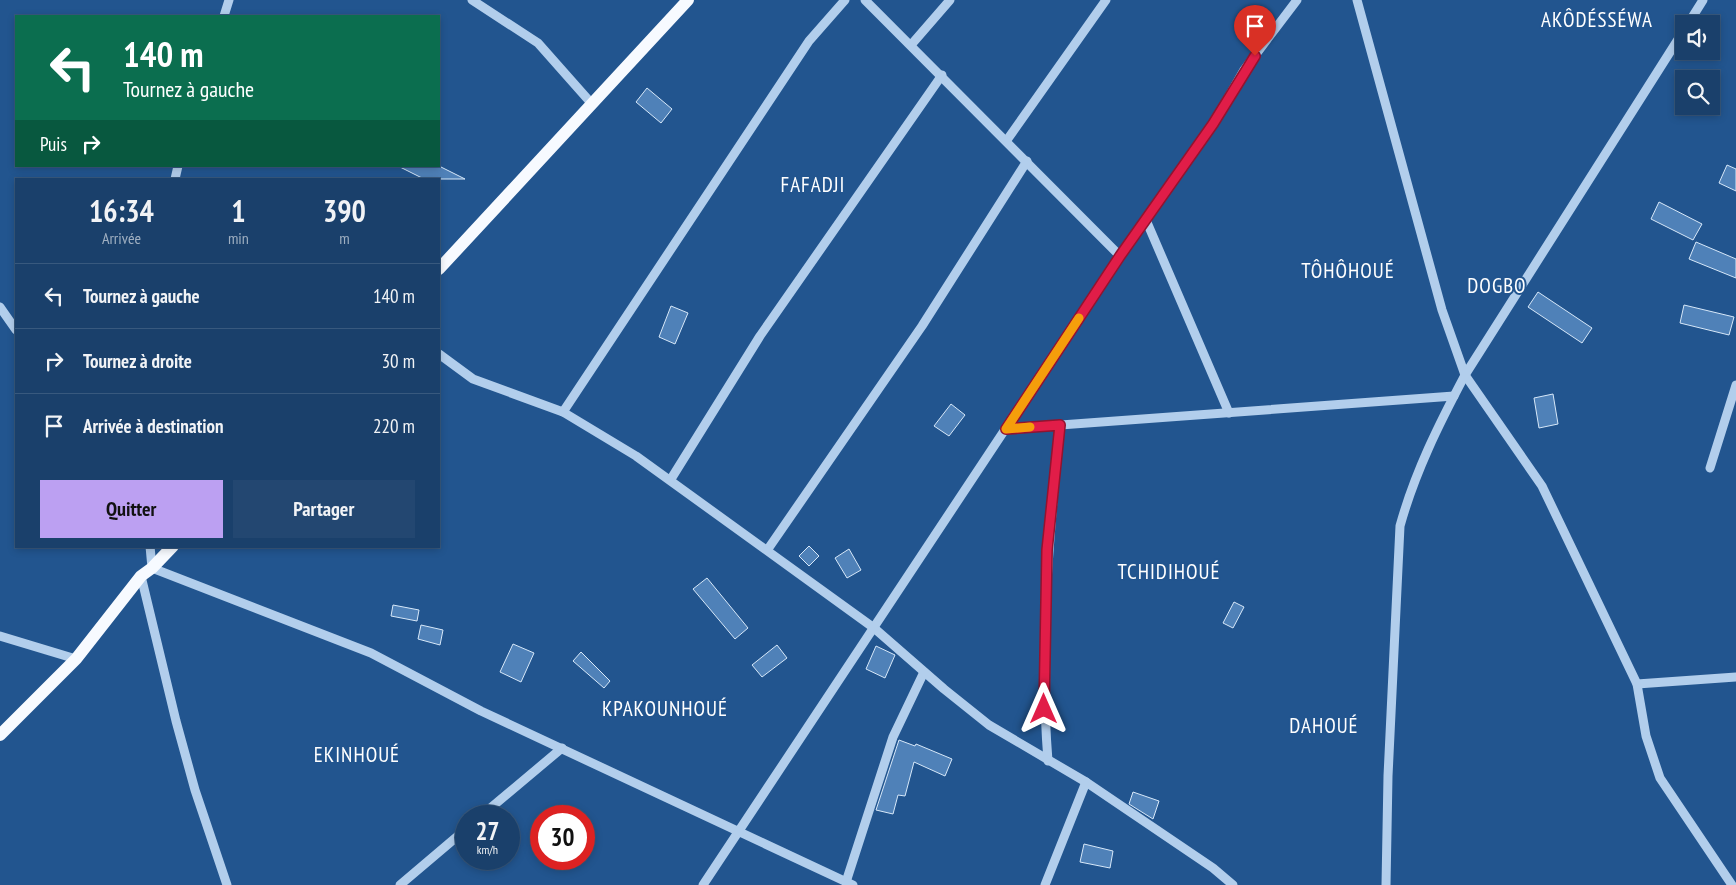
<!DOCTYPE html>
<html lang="fr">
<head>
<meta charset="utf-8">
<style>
	:root { --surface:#1a406b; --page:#234771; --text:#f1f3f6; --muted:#9fafc1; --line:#38597e; --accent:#bca0f2 }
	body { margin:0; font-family:"PT Sans Narrow",sans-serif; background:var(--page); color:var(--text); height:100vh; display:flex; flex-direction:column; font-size:19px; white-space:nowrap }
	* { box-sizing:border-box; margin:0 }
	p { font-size:16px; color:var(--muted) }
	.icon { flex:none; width:28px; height:28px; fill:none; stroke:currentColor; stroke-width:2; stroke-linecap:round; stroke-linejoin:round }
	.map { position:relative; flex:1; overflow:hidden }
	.side { position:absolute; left:15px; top:178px; width:425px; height:370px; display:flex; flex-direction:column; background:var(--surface); border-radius:0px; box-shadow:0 2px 8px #0003,0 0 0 1px var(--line) }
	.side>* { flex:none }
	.top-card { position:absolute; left:15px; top:15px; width:425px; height:152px; border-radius:0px; box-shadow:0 2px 8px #0003,0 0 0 1px var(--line); background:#0b6e4f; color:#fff; overflow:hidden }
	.fabs { position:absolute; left:1675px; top:15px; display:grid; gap:10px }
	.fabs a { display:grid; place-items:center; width:45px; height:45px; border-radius:0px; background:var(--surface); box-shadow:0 2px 8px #0003,0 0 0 1px var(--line); font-size:25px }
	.speed { position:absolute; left:455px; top:805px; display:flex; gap:10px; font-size:25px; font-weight:700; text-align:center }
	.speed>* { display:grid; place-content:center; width:65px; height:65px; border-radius:50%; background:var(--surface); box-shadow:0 2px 8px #0003,0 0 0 1px var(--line); line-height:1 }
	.speed small { font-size:12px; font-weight:400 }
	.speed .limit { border:8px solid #d22; background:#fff; color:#111 }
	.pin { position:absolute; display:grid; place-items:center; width:42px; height:42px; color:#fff; margin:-51px -21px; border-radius:50% 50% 50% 0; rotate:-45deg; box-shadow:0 0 5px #0007 }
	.pin .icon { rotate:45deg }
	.me { position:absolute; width:55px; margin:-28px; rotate:0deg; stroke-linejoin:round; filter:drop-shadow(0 0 4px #0008) }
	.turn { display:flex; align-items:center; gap:18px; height:105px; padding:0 25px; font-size:22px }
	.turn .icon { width:65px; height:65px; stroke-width:2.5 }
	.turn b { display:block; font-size:35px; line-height:42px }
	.then { display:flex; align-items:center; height:48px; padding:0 25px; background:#0003; gap:10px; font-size:19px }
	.eta { display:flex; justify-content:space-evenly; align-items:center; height:85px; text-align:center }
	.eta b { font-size:30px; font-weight:800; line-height:35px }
	.primary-button { display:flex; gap:10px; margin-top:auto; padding:10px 25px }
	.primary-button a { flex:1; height:58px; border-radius:0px; background:var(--accent); color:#111; font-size:20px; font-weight:800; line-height:58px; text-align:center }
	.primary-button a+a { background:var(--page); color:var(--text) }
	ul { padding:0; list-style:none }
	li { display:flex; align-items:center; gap:15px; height:65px; padding:0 25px; border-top:1px solid var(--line) }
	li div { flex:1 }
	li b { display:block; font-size:19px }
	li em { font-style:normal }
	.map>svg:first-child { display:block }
	.building { fill:#4f81b8; stroke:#d7e8f9 }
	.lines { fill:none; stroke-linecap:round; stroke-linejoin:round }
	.minor { stroke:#b2ceec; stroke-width:9 }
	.major { stroke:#f7faff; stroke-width:12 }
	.route-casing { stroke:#92132f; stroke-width:12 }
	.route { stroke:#e11d48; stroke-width:9 }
	.slow { stroke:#f59e0b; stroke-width:9 }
	.labels { text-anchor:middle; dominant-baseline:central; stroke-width:4; stroke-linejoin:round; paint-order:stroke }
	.quarter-label { font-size:21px; letter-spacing:1px; fill:#fff; stroke:#22558f }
</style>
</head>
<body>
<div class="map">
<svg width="1736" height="885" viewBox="0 0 1736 885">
	<rect width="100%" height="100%" fill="#22558f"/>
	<g class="building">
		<polygon points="647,88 672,109 661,123 636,102"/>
		<polygon points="1727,165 1736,169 1736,191 1719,183"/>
		<polygon points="398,166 439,166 465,179 424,179"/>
		<polygon points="1659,202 1702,224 1693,240 1651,219"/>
		<polygon points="1696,242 1736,259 1736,278 1689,259"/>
		<polygon points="1538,292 1592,328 1582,343 1528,307"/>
		<polygon points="1684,305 1734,317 1729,335 1680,323"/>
		<polygon points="671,306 688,313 675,344 659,337"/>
		<polygon points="1553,394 1558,424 1539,428 1534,398"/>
		<polygon points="951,404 965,415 949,436 934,426"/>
		<polygon points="809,546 819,556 809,566 799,556"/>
		<polygon points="849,549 861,570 847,578 835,558"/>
		<polygon points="707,578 748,628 735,639 693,589"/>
		<polygon points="1234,602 1244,607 1233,628 1223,623"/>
		<polygon points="393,605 419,610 417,621 391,616"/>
		<polygon points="421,625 443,630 440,645 418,639"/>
		<polygon points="513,644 534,653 521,682 500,672"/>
		<polygon points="777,645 787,658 762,677 752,665"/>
		<polygon points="876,646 895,655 885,678 866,669"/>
		<polygon points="581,652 610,681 604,688 573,661"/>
		<polygon points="899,740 915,746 916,744 952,759 945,776 914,762 905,796 898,795 893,814 876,810"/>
		<polygon points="1133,792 1159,801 1153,819 1129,804"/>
		<polygon points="1084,844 1113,851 1110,868 1080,862"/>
	</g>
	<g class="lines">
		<g class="minor">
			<polyline points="472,0 538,43 592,104"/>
			<polyline points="865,0 1120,256"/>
			<polyline points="1357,0 1442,310 1465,375 1542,486 1637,684 1646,736 1660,778 1732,885"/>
			<polyline points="224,16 229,0"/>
			<polyline points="1688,24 1703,0"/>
			<polyline points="911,45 950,0"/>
			<polyline points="1007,140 1106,0"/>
			<polyline points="175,179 178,166"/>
			<polyline points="1146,220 1229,413"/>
			<polyline points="0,307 16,330"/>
			<polyline points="439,354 473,379 563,412 636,456 874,628 944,689 989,725 1086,782 1213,868 1233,885"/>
			<polyline points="563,412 809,41 845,0"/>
			<polyline points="1006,429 1454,396"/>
			<polyline points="1710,468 1736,385"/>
			<polyline points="671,479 760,336 942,75"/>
			<polyline points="150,546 152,568 371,653 481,711 853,885"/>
			<polyline points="768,549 922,326 1027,161"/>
			<polyline points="141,576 176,721 195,790 227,885"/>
			<polyline points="0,636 76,659"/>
			<polyline points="1637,684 1736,677"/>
			<path d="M1048,761c-9,-113 1,-224 12,-336"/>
			<polyline points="481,816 562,748"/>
			<polyline points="846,882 893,737 924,672"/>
			<polyline points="400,885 466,829"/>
			<polyline points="703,885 1120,256 1213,124 1244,70 1297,0"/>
			<polyline points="1045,885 1086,782"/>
			<path d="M1386,885l2,-109 12,-250c15,-54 39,-102 65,-151l219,-345"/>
		</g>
		<g class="major">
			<polyline points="439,269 688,0"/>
			<polyline points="0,735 76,659 141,576 152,568 173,546"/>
		</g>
	</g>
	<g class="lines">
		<g class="route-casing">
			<polyline id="route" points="1044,709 1047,550 1060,425 1006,429 1120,256 1213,124 1255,56"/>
		</g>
		<use href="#route" class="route"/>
		<polyline class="slow" points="1030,427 1006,429 1079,318"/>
	</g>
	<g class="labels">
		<g class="quarter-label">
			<text x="1597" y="19">AKÔDÉSSÉWA</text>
			<text x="813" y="184">FAFADJI</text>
			<text x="1348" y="270">TÔHÔHOUÉ</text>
			<text x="1497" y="285">DOGBO</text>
			<text x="1169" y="571">TCHIDIHOUÉ</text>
			<text x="665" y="708">KPAKOUNHOUÉ</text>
			<text x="1324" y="725">DAHOUÉ</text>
			<text x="357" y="754">EKINHOUÉ</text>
		</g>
	</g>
</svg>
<div class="fabs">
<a><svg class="icon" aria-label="sound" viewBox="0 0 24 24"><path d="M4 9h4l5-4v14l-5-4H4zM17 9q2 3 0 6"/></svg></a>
<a><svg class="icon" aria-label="search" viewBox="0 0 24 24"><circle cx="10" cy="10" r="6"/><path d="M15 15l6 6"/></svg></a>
</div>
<div class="speed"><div>27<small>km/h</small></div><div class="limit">30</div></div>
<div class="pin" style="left:1255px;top:56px;background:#d93025"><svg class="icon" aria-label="arrive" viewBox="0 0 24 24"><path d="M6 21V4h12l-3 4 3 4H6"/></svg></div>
<svg class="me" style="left:1044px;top:709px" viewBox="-20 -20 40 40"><path d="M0-17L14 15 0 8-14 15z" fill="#e11d48" stroke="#fff" stroke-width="4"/></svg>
<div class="top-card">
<div class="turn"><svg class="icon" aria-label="left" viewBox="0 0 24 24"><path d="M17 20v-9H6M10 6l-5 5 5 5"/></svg><div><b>140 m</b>Tournez à gauche</div></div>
<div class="then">Puis<svg class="icon" aria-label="right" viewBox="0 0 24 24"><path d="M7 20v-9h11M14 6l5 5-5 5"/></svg></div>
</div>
<section class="side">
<div class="eta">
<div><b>16:34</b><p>Arrivée</p></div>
<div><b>1</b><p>min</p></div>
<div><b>390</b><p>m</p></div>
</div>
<ul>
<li><svg class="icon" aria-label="left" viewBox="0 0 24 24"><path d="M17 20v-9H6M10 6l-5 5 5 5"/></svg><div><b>Tournez à gauche</b></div><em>140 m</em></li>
<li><svg class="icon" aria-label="right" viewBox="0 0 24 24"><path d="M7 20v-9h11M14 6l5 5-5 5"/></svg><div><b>Tournez à droite</b></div><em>30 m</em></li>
<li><svg class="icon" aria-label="arrive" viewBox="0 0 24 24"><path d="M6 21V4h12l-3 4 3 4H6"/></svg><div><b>Arrivée à destination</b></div><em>220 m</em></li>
</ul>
<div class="primary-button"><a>Quitter</a><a>Partager</a></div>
</section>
</div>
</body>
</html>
